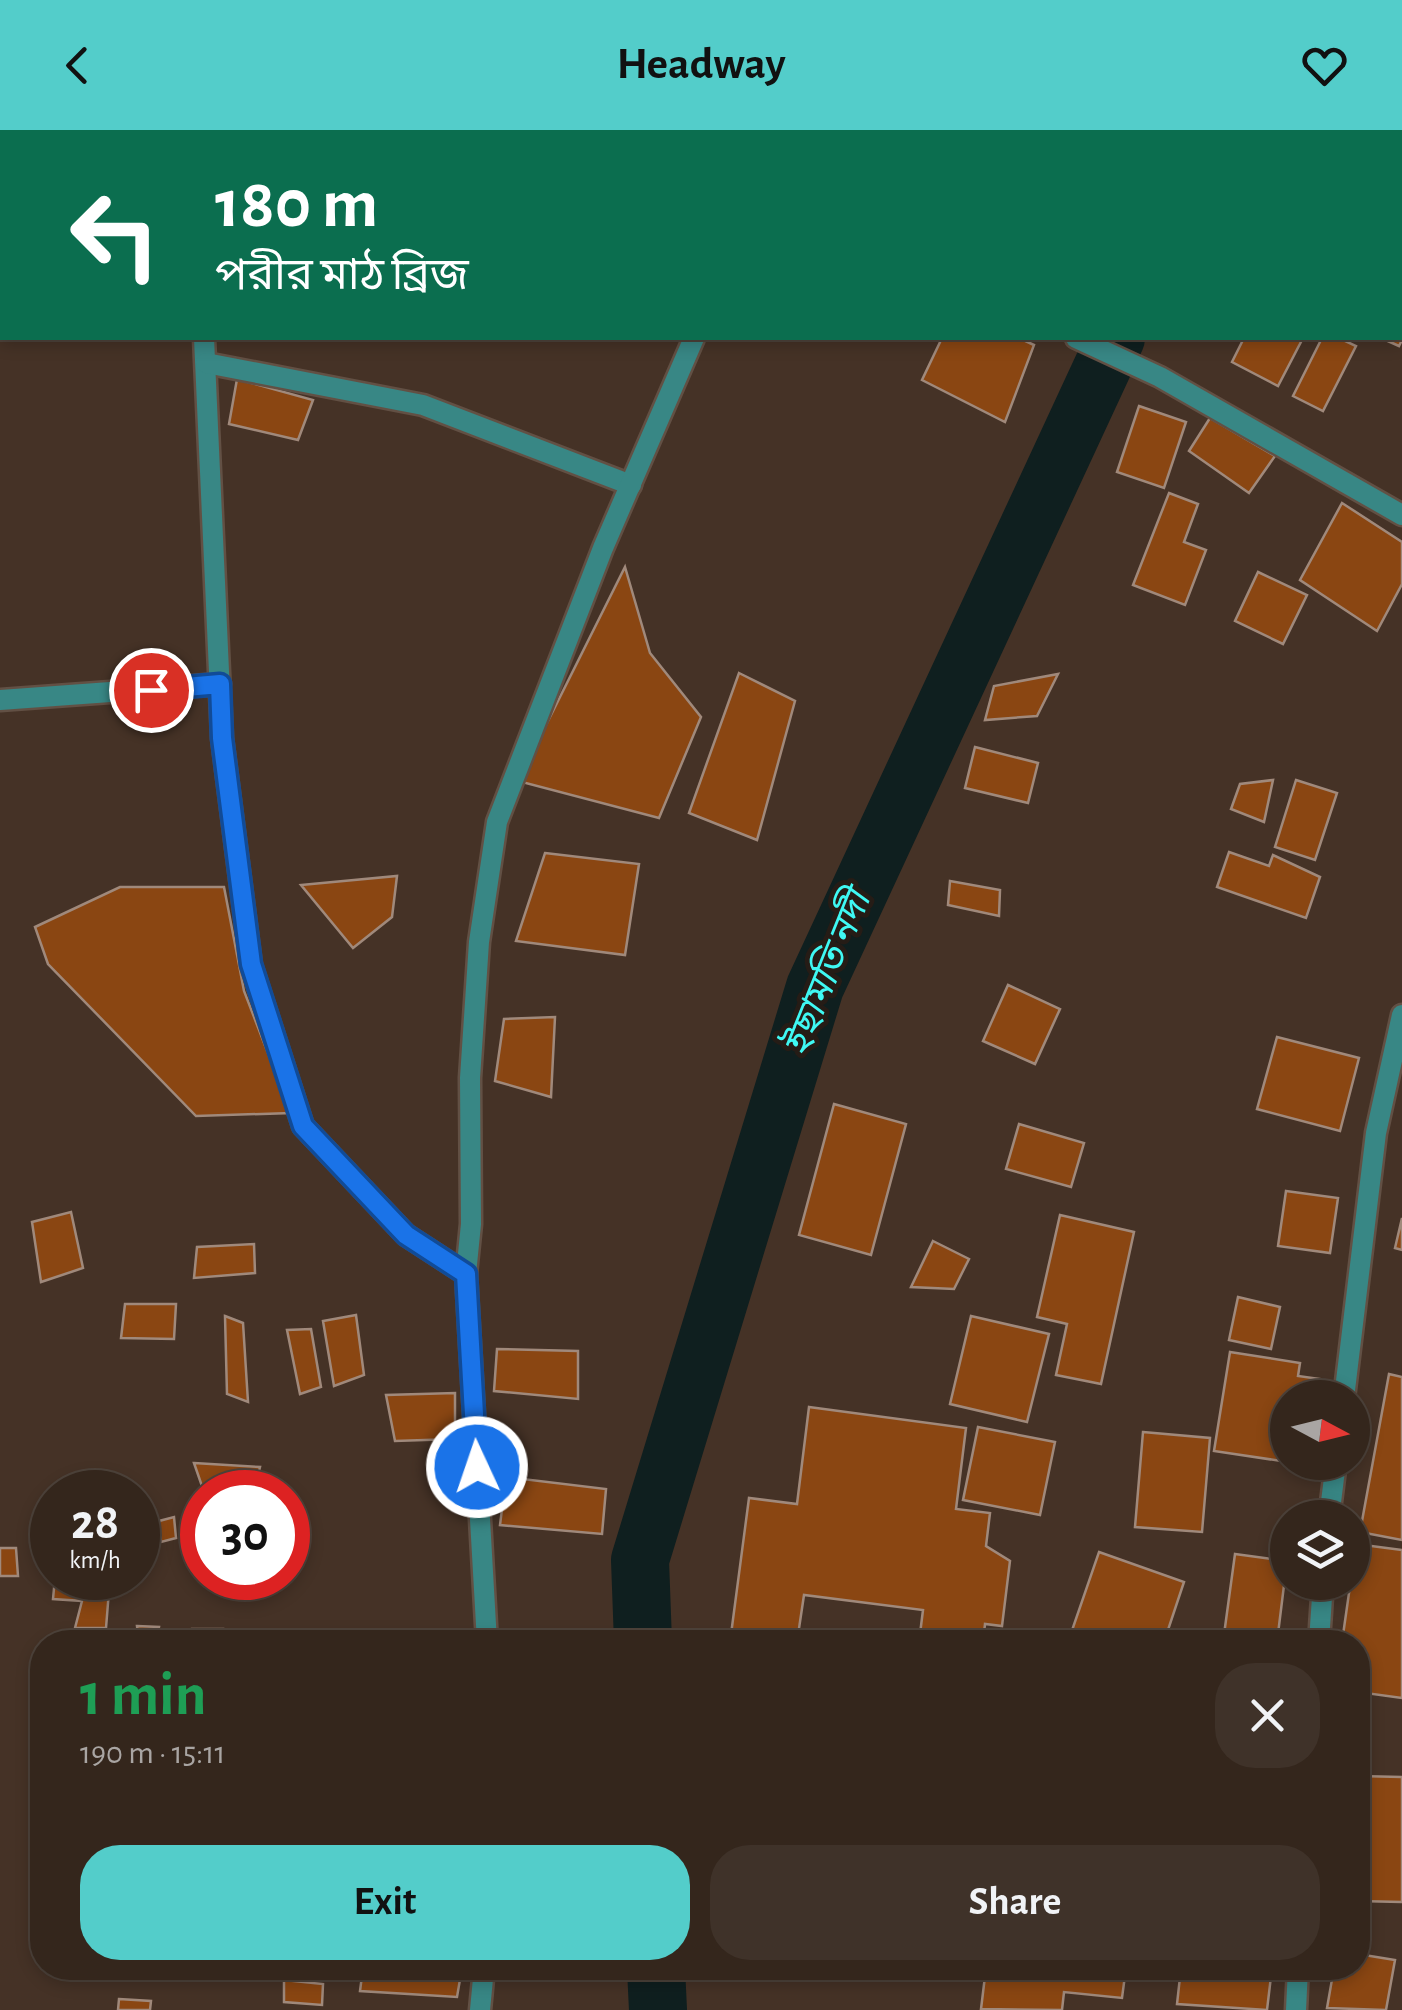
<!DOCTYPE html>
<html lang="en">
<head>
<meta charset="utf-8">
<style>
	:root { --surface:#34261c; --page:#3f3229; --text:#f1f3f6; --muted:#a9a5a3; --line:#4e433b; --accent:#53cdca }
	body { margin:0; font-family:"Alegreya Sans","Noto Sans Bengali",sans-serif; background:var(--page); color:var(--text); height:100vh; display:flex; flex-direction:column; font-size:38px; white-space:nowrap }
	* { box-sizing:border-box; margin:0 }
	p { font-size:32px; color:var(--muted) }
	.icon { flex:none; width:55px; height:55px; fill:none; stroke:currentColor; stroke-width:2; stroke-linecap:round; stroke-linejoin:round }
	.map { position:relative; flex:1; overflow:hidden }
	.drawer { position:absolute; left:30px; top:1500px; width:1340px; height:350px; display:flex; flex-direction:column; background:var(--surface); border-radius:40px; box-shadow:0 5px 15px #0003,0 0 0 2px var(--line) }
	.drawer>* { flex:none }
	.hud { position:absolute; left:0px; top:0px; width:1402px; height:210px; box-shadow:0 5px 15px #0003,0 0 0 2px var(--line); background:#0b6e4f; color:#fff; overflow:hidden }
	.needle { width:65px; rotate:97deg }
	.buttons { position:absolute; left:1270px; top:1250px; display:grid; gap:20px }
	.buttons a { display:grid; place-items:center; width:100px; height:100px; border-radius:50%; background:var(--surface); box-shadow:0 5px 15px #0003,0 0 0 2px var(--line); font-size:50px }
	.speed { position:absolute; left:30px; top:1340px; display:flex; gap:20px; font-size:50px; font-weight:700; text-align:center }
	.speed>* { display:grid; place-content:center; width:130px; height:130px; border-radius:50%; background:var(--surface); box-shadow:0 5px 15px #0003,0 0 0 2px var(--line); line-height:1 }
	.speed small { font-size:25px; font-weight:400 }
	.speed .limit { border:15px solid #d22; background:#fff; color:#111 }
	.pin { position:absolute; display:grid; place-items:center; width:85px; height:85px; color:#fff; margin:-42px; border:5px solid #fff; border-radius:50%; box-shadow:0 2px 10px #0007 }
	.me { position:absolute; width:110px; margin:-55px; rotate:357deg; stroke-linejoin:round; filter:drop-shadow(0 0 8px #0008) }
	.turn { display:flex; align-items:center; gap:35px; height:210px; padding:0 50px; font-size:45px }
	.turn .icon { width:130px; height:130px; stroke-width:2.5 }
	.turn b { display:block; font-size:70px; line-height:85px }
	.round { display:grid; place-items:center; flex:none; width:105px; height:105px; border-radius:40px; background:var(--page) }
	.headline { display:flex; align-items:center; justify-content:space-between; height:170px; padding:0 50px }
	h1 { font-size:60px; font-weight:700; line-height:75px; color:#1e9e55 }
	.primary-button { display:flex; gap:20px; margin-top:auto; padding:20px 50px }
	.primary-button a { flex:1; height:115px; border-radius:40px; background:var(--accent); color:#111; font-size:40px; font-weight:700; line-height:115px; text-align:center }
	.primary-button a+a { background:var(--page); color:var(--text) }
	header { display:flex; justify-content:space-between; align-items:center; height:130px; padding:0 50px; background:var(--accent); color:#111; font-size:45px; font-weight:700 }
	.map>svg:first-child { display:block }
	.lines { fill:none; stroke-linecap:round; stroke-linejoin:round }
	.river { stroke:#0f1f1f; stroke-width:58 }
	.building { fill:#8a4612; stroke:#a0897b; stroke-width:2.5 }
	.street-casing { stroke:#625044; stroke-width:25 }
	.street { stroke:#388785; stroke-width:20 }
	.route-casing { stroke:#114b97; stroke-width:25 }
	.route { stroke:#1a73e8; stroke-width:18 }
	.labels { text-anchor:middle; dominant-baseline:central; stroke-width:10; stroke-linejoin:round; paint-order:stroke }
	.water-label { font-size:38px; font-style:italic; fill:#3ff8f3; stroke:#251c16 }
</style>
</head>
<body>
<header><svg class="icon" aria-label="back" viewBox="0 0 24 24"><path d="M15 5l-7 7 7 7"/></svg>Headway<svg class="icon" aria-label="heart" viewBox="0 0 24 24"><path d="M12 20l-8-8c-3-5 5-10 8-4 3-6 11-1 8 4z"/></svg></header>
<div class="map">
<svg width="1402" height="1880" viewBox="0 0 1402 1880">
	<rect width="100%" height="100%" fill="#453226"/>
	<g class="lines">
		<g class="river">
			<polyline points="1232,2 1233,0"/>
			<polyline points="643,1512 640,1430 815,857 1116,208"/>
			<polyline points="656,1838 658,1880"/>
		</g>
	</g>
	<g class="building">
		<polygon points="17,0 109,0 16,2"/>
		<polygon points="499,0 557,0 569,2 499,2"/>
		<polygon points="2,45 2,112 0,111"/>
		<polygon points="1400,178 1402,210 1399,216 1381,208 1400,208"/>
		<polygon points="942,208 1019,208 1034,215 1005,292 922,250"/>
		<polygon points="1244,208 1303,208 1278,256 1232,232"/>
		<polygon points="1322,208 1339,208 1356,216 1323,281 1293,266"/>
		<polygon points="237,249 313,270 298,310 229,294"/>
		<polygon points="1139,276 1186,292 1164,358 1117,342"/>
		<polygon points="1210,288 1275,326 1249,363 1189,321"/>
		<polygon points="1169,363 1198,374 1184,412 1206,420 1185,475 1133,455"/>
		<polygon points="1342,373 1402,412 1402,454 1377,501 1300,450"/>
		<polygon points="625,437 650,523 701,587 659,688 518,651"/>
		<polygon points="1258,442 1307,465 1283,514 1235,491"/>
		<polygon points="739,543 795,571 757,710 689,683"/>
		<polygon points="1058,544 1037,586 985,590 994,556"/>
		<polygon points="975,617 1038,633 1028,673 965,658"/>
		<polygon points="1273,650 1264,692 1231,679 1240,654"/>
		<polygon points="1296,650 1337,663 1315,730 1275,717"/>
		<polygon points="1229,722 1269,736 1273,725 1320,747 1306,788 1217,757"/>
		<polygon points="545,723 639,734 625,825 516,811"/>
		<polygon points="397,746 392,787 353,818 301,755"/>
		<polygon points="950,751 1000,760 999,786 948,775"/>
		<polygon points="120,757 224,757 244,861 291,983 196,986 48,834 35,797"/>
		<polygon points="1008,855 1060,879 1035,934 983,911"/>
		<polygon points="555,887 551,967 495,951 504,889"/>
		<polygon points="1277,907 1359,928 1340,1001 1257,979"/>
		<polygon points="834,974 906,994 871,1125 799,1105"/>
		<polygon points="1019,994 1084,1013 1071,1057 1006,1039"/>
		<polygon points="1286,1061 1338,1068 1330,1123 1278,1116"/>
		<polygon points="71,1082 83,1138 41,1152 32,1092"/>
		<polygon points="1060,1085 1134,1102 1101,1254 1056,1245 1067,1194 1037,1187"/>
		<polygon points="1402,1088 1402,1120 1395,1118"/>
		<polygon points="933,1111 969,1129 954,1159 911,1157"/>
		<polygon points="254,1114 255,1143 194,1148 197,1117"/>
		<polygon points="1238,1167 1280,1177 1271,1219 1229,1210"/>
		<polygon points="125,1174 176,1174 174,1209 121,1208"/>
		<polygon points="356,1185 364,1245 334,1256 323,1191"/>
		<polygon points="225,1186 243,1193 248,1272 227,1264"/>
		<polygon points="971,1186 1049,1204 1027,1292 950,1274"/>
		<polygon points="311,1199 321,1257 300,1264 287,1200"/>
		<polygon points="497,1219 578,1221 578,1269 494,1261"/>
		<polygon points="1230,1222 1300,1233 1298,1246 1320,1249 1318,1268 1288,1268 1288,1332 1214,1321"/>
		<polygon points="1389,1244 1402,1247 1402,1410 1360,1402"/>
		<polygon points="455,1263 455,1309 395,1311 386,1265"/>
		<polygon points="809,1277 966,1298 956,1379 990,1383 986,1416 1010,1431 1002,1496 985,1494 983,1512 919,1512 923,1480 804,1465 797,1512 730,1512 749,1368 797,1374"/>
		<polygon points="978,1297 1055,1312 1040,1385 963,1370"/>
		<polygon points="1143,1302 1210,1308 1202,1402 1135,1397"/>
		<polygon points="194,1333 260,1337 256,1353 234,1362 204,1362"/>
		<polygon points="506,1347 606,1359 602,1404 500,1395"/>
		<polygon points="174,1387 176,1408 161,1412 159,1391"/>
		<polygon points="1356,1414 1402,1420 1402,1568 1358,1562 1358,1512 1342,1512"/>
		<polygon points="0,1418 16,1418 18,1446 0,1446"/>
		<polygon points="1099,1422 1184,1452 1164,1512 1068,1512"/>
		<polygon points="1235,1424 1287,1431 1277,1512 1223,1512"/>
		<polygon points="55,1448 110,1448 106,1498 75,1498 82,1471 53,1469"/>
		<polygon points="137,1496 159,1497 156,1512 139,1512"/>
		<polygon points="192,1499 223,1499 221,1512 191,1512"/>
		<polygon points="181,1502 184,1512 165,1512 163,1507"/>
		<polygon points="1358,1646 1402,1647 1402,1772 1358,1771"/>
		<polygon points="1358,1824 1395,1830 1386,1880 1327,1878 1334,1838 1358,1838"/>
		<polygon points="363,1838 462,1838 457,1867 360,1861"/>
		<polygon points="986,1838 1126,1838 1122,1868 1064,1862 1062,1880 981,1879"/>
		<polygon points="1181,1838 1272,1838 1267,1880 1177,1874"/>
		<polygon points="284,1850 323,1854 322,1875 284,1872"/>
		<polygon points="119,1869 151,1871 150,1880 118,1880"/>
	</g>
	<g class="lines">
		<g class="street-casing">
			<g id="street">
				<polyline points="1134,0 1134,2"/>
				<polyline points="200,2 200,0"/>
				<polyline points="782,2 783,0"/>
				<polyline points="204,208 222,608 251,835 303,996 406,1105 466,1144"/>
				<polyline points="1076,208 1160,247 1402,385"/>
				<polyline points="206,233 423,275 631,355"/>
				<polyline points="0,570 220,554"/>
				<polyline points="1344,1268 1376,1003 1402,885"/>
				<polyline points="1329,1388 1336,1332"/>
				<polyline points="487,1512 466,1144 471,1094 470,948 479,812 497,692 603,418 694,208"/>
				<polyline points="1319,1512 1323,1452"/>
				<polyline points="480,1880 484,1838"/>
				<polyline points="1296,1880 1298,1838"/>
			</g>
		</g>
		<use href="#street" class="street"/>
	</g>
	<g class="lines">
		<g class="route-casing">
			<polyline id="route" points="151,560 220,554 222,608 251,834 303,996 406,1105 466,1144 477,1337"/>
		</g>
		<use href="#route" class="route"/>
	</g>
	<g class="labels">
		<g class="water-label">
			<text transform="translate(828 844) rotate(-68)">ইছামতি নদী</text>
		</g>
	</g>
</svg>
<div class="buttons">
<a><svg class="needle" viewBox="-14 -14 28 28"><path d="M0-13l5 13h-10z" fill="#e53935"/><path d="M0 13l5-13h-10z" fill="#a9a5a3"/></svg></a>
<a><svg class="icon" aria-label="layers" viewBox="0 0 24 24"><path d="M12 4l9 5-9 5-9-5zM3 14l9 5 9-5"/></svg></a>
</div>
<div class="speed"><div>28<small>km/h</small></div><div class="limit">30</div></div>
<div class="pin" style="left:151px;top:560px;background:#d93025"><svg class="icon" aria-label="arrive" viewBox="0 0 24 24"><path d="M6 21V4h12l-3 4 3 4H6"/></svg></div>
<svg class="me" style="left:477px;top:1337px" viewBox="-20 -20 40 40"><circle r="17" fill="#1a73e8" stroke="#fff" stroke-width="3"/><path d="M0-11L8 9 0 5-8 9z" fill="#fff"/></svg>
<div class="hud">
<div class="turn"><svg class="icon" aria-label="left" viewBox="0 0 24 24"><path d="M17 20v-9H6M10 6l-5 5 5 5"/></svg><div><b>180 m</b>পরীর মাঠ ব্রিজ</div></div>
</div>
<section class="drawer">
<div class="headline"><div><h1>1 min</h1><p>190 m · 15:11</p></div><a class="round"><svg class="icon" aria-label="close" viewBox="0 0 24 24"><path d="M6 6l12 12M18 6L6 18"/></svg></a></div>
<div class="primary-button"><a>Exit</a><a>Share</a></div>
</section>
</div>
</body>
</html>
